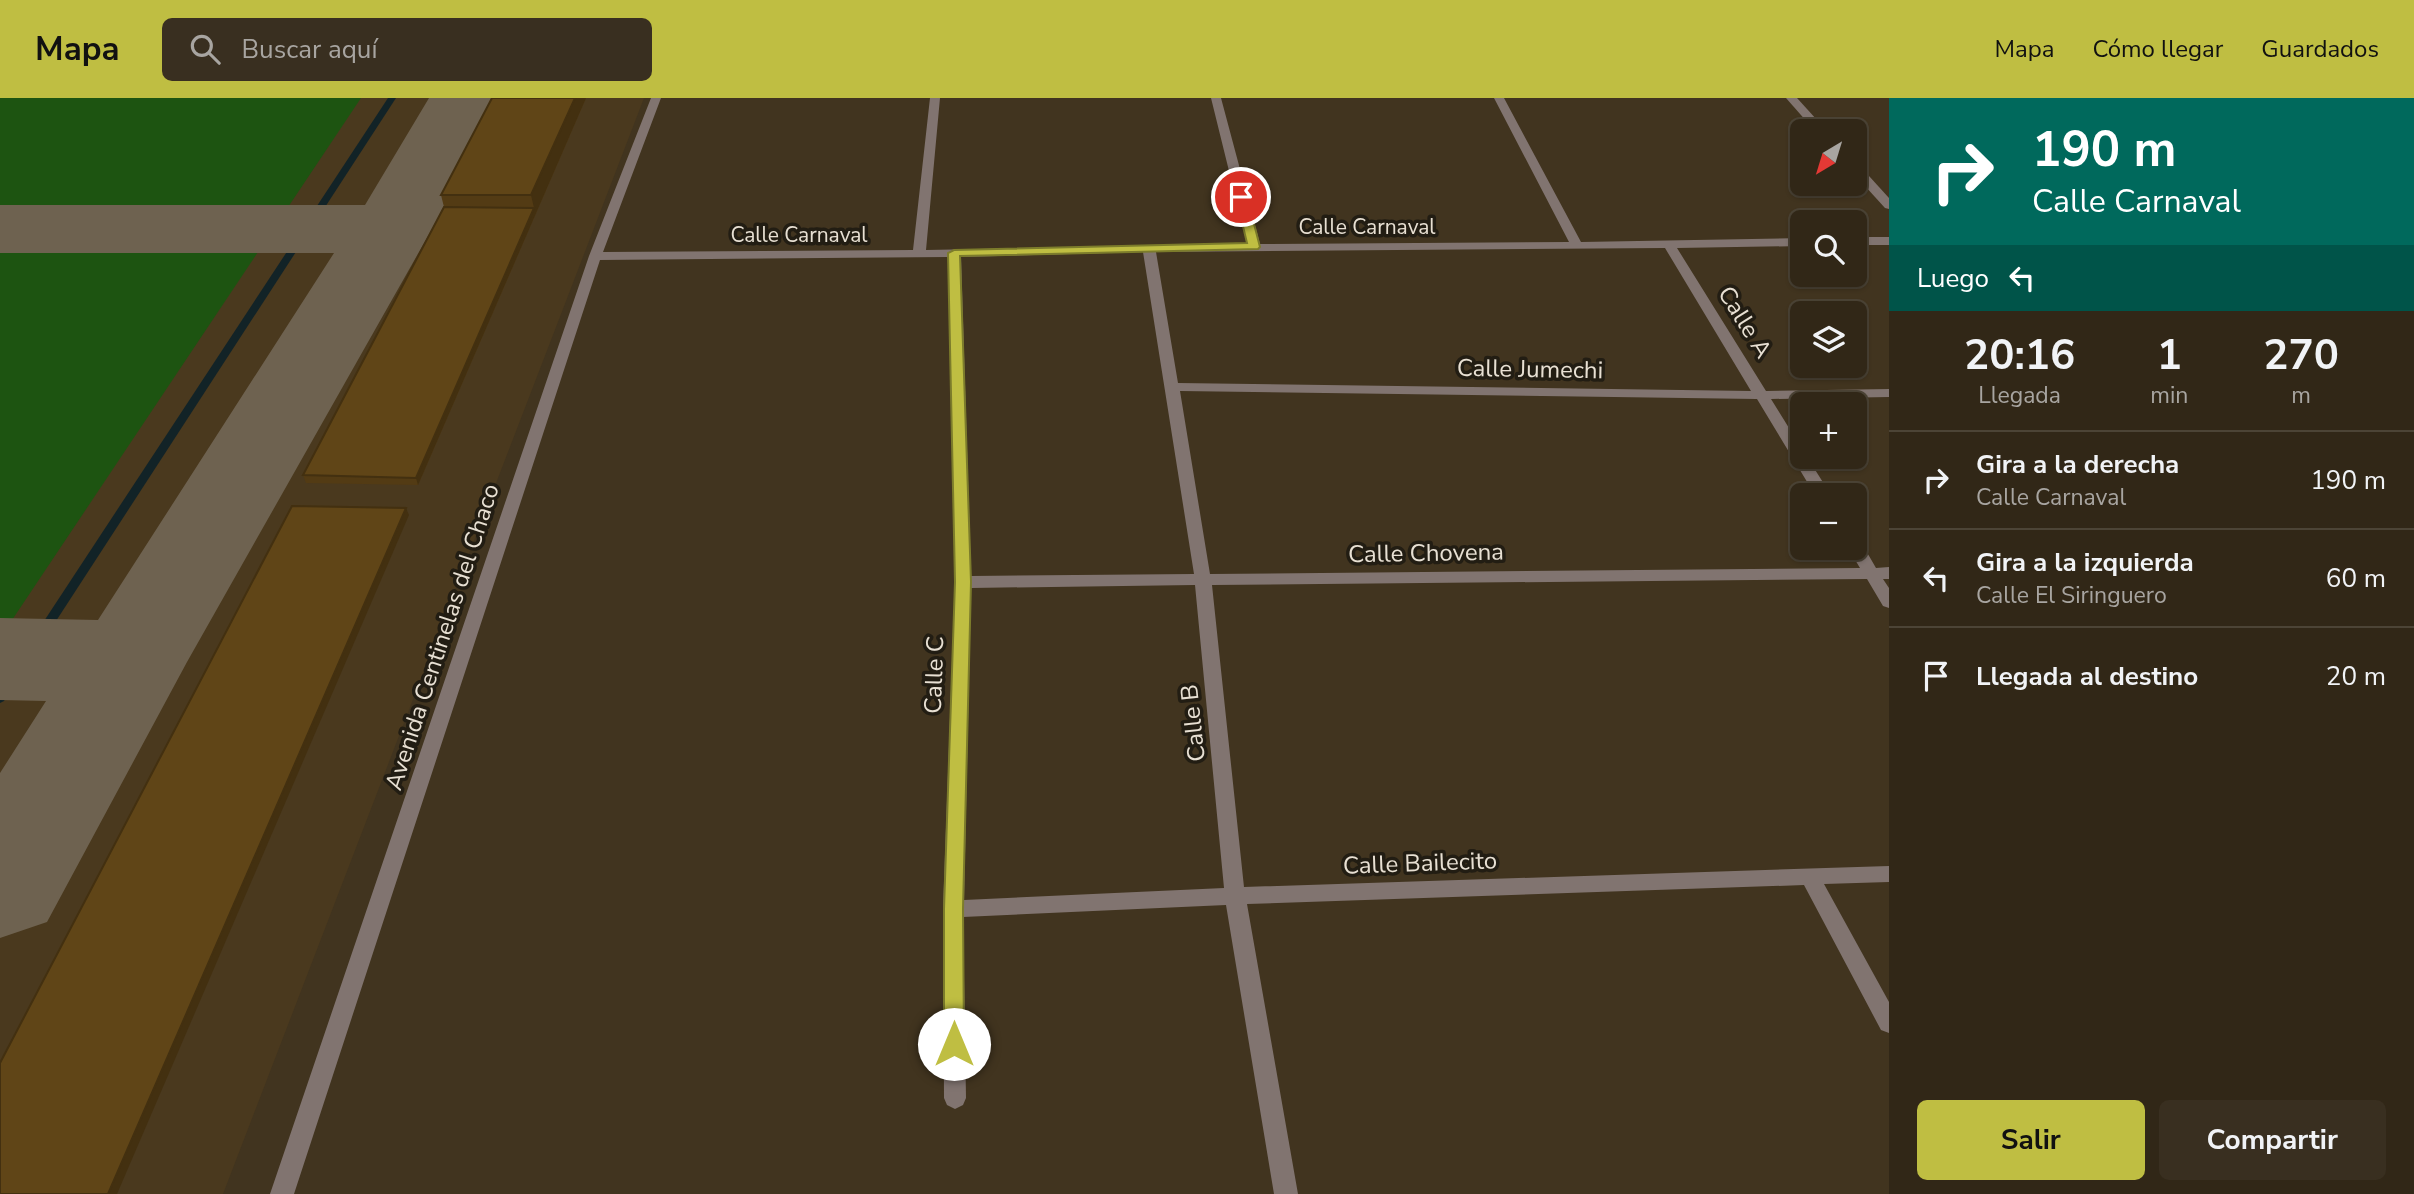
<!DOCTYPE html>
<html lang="es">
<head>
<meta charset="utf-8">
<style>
	:root { --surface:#312717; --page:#392f20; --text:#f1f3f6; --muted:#a8a5a1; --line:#4c4436; --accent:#bfbe42 }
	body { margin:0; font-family:"Nunito Sans",sans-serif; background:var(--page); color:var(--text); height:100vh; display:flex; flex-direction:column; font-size:26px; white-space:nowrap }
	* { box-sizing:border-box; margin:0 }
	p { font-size:23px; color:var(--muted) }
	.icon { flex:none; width:38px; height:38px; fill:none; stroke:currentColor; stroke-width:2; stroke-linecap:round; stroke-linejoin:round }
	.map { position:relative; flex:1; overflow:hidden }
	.side { display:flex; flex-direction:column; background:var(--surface); width:525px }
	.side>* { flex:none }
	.top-card { background:#00695c; color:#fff; overflow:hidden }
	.needle { width:46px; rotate:218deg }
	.buttons { position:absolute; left:1790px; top:21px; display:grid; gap:14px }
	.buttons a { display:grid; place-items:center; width:77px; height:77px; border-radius:10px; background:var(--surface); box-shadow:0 2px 5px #0004,0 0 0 2px var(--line); font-size:35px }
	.pin { position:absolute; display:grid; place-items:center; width:60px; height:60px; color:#fff; margin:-30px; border:4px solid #fff; border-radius:50%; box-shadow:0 2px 7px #0007 }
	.me { position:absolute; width:77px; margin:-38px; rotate:0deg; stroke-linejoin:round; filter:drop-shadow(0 0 5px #0008) }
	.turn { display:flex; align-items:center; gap:24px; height:147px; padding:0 28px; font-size:32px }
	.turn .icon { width:91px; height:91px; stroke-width:2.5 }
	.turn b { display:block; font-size:49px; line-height:60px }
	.then { display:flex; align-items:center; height:66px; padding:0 28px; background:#0003; gap:14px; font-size:26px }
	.eta { display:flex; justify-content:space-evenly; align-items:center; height:119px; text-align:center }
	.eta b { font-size:42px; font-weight:700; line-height:49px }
	.action { display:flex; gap:14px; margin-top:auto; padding:14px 28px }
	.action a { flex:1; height:80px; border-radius:10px; background:var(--accent); color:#111; font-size:28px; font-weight:700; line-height:80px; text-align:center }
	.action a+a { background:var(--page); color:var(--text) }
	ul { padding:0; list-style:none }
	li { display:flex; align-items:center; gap:21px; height:98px; padding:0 28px; border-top:2px solid var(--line) }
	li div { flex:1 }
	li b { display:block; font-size:26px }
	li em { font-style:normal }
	header { display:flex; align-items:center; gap:42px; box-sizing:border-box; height:98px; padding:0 35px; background:var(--accent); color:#111 }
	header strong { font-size:33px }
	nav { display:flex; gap:38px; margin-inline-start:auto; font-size:24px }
	.search { width:490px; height:63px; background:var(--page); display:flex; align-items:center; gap:18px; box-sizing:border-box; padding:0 24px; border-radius:10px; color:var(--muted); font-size:26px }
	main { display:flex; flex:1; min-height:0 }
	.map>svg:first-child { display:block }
	.built { fill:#4a391e }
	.green { fill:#1d5411 }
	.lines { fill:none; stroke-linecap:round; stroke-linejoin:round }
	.stream { fill:#122327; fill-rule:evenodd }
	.taxiway { fill:#6e6250; fill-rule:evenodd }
	.minor { fill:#817470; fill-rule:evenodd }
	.wall { fill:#533b14 }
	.shaded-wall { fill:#433010 }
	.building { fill:#604517; stroke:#433010; stroke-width:2 }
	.route { fill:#bfbe42; stroke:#7c7c2b; stroke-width:2 }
	.labels { text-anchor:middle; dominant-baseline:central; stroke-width:7; stroke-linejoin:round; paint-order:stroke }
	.far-street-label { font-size:21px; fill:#e8e0d3; stroke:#221d13 }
	.street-label { font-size:24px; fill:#e8e0d3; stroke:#221d13 }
</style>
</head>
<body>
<header>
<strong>Mapa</strong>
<div class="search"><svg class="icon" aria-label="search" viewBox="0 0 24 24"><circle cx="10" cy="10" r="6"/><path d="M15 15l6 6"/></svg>Buscar aquí</div>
<nav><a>Mapa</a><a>Cómo llegar</a><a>Guardados</a></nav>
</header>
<main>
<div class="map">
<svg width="1889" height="1096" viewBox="0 0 1889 1096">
	<rect width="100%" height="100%" fill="#41341f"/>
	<polygon class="built" points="0,0 644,0 223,1096 0,1096"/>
	<polygon class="green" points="0,0 361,0 0,540"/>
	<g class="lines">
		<polygon class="stream" points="388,0 396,0 4,603 0,605 0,590"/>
		<polygon class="taxiway" points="429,0 501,0 432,131 187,564 47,824 0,840 0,675 46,603 0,602 0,520 98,522 334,155 0,155 0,107 365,107"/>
		<g class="minor">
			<path d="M651,0h10l-58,154 310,-2 17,-152h10l-14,152 321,-6 -36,-146h10l39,146 309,-2 -75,-144h10l77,144 221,-4v8l-125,2 89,143 123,-2v8l-118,2 31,50v8h5l24,38h-16l-58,-96 -577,-8 30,183 650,-6 -12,-20h7v-7l6,1 15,26 13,-1v12h-6l6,9v20l-6,-2 -16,-27 -655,6 32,302 645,-21v16l-65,2 65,118v31l-8,-3 -77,-145 -557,19 51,290h-24l-48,-289 -263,12 3,181 -3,7 -8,4 -8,-4 -3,-7 -1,-189 12,-327 -7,-325 -348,3 -306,934h-24l319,-938zM1665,150l86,143 -573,-8 -22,-131zM1143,154l51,322 -223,2 -10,-319zM1195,487l29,303 -260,12 7,-312z"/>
			<polygon points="1786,0 1797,0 1827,33 1815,33"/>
			<polygon points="1855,66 1859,67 1889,100 1889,111 1885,110 1855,77"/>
			<rect x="1855" y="139" width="34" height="8"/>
		</g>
	</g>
	<polygon class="wall" points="586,0 418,387 306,385 303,377 444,109 441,97"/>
	<g class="shaded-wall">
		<polygon points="575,0 586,0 418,387 416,380 534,110 531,97"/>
		<polygon points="406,410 409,417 117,1096 108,1096"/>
	</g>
	<g class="building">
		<polygon points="492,0 575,0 531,97 441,97"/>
		<polygon points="444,109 534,110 416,380 303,377"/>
		<polygon points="292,408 406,410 108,1096 0,1096 0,965"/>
	</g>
	<polygon class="route" points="1241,96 1247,99 1260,149 1258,151 960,158 971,484 963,811 964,946 961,952 954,955 947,952 944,946 944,811 955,484 948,155 954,152 1247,145 1236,99"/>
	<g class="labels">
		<g class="far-street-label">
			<text x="1367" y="129">Calle Carnaval</text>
			<text x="799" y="137">Calle Carnaval</text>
		</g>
		<g class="street-label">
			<text transform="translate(1745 224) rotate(58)">Calle A</text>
			<text transform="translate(1530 271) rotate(1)">Calle Jumechi</text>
			<text transform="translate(1426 455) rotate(-1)">Calle Chovena</text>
			<text transform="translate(442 539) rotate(-72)">Avenida Centinelas del Chaco</text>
			<text transform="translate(934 577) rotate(-88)">Calle C</text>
			<text transform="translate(1193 625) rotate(-96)">Calle B</text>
			<text transform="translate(1420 765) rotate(-2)">Calle Bailecito</text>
		</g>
	</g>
</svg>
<div class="buttons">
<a><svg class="needle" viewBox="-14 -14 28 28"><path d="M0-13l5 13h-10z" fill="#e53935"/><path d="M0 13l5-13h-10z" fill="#a8a5a1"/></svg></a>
<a><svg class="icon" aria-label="search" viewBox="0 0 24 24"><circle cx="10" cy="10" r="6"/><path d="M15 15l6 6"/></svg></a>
<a><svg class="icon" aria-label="layers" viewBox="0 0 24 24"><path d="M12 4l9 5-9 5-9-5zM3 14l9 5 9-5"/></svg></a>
<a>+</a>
<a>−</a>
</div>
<div class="pin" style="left:1241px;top:99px;background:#d93025"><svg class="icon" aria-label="arrive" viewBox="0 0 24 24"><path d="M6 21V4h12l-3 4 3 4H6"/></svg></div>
<svg class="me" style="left:954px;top:946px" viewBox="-20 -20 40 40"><circle r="19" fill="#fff"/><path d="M0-13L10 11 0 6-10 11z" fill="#bfbe42"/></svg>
</div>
<section class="side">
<div class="top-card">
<div class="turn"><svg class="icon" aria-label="right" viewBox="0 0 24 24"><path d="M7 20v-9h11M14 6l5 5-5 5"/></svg><div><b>190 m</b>Calle Carnaval</div></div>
<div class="then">Luego<svg class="icon" aria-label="left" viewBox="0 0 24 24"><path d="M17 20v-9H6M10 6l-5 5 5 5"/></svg></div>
</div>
<div class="eta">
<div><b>20:16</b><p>Llegada</p></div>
<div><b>1</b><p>min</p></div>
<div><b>270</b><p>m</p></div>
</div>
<ul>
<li><svg class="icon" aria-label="right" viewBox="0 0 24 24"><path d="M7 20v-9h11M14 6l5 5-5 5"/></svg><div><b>Gira a la derecha</b><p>Calle Carnaval</p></div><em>190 m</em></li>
<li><svg class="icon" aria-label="left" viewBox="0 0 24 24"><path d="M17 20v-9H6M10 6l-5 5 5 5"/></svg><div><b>Gira a la izquierda</b><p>Calle El Siringuero</p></div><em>60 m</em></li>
<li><svg class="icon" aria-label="arrive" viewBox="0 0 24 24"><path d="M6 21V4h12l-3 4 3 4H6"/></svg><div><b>Llegada al destino</b></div><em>20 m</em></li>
</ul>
<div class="action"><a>Salir</a><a>Compartir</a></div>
</section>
</main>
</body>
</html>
